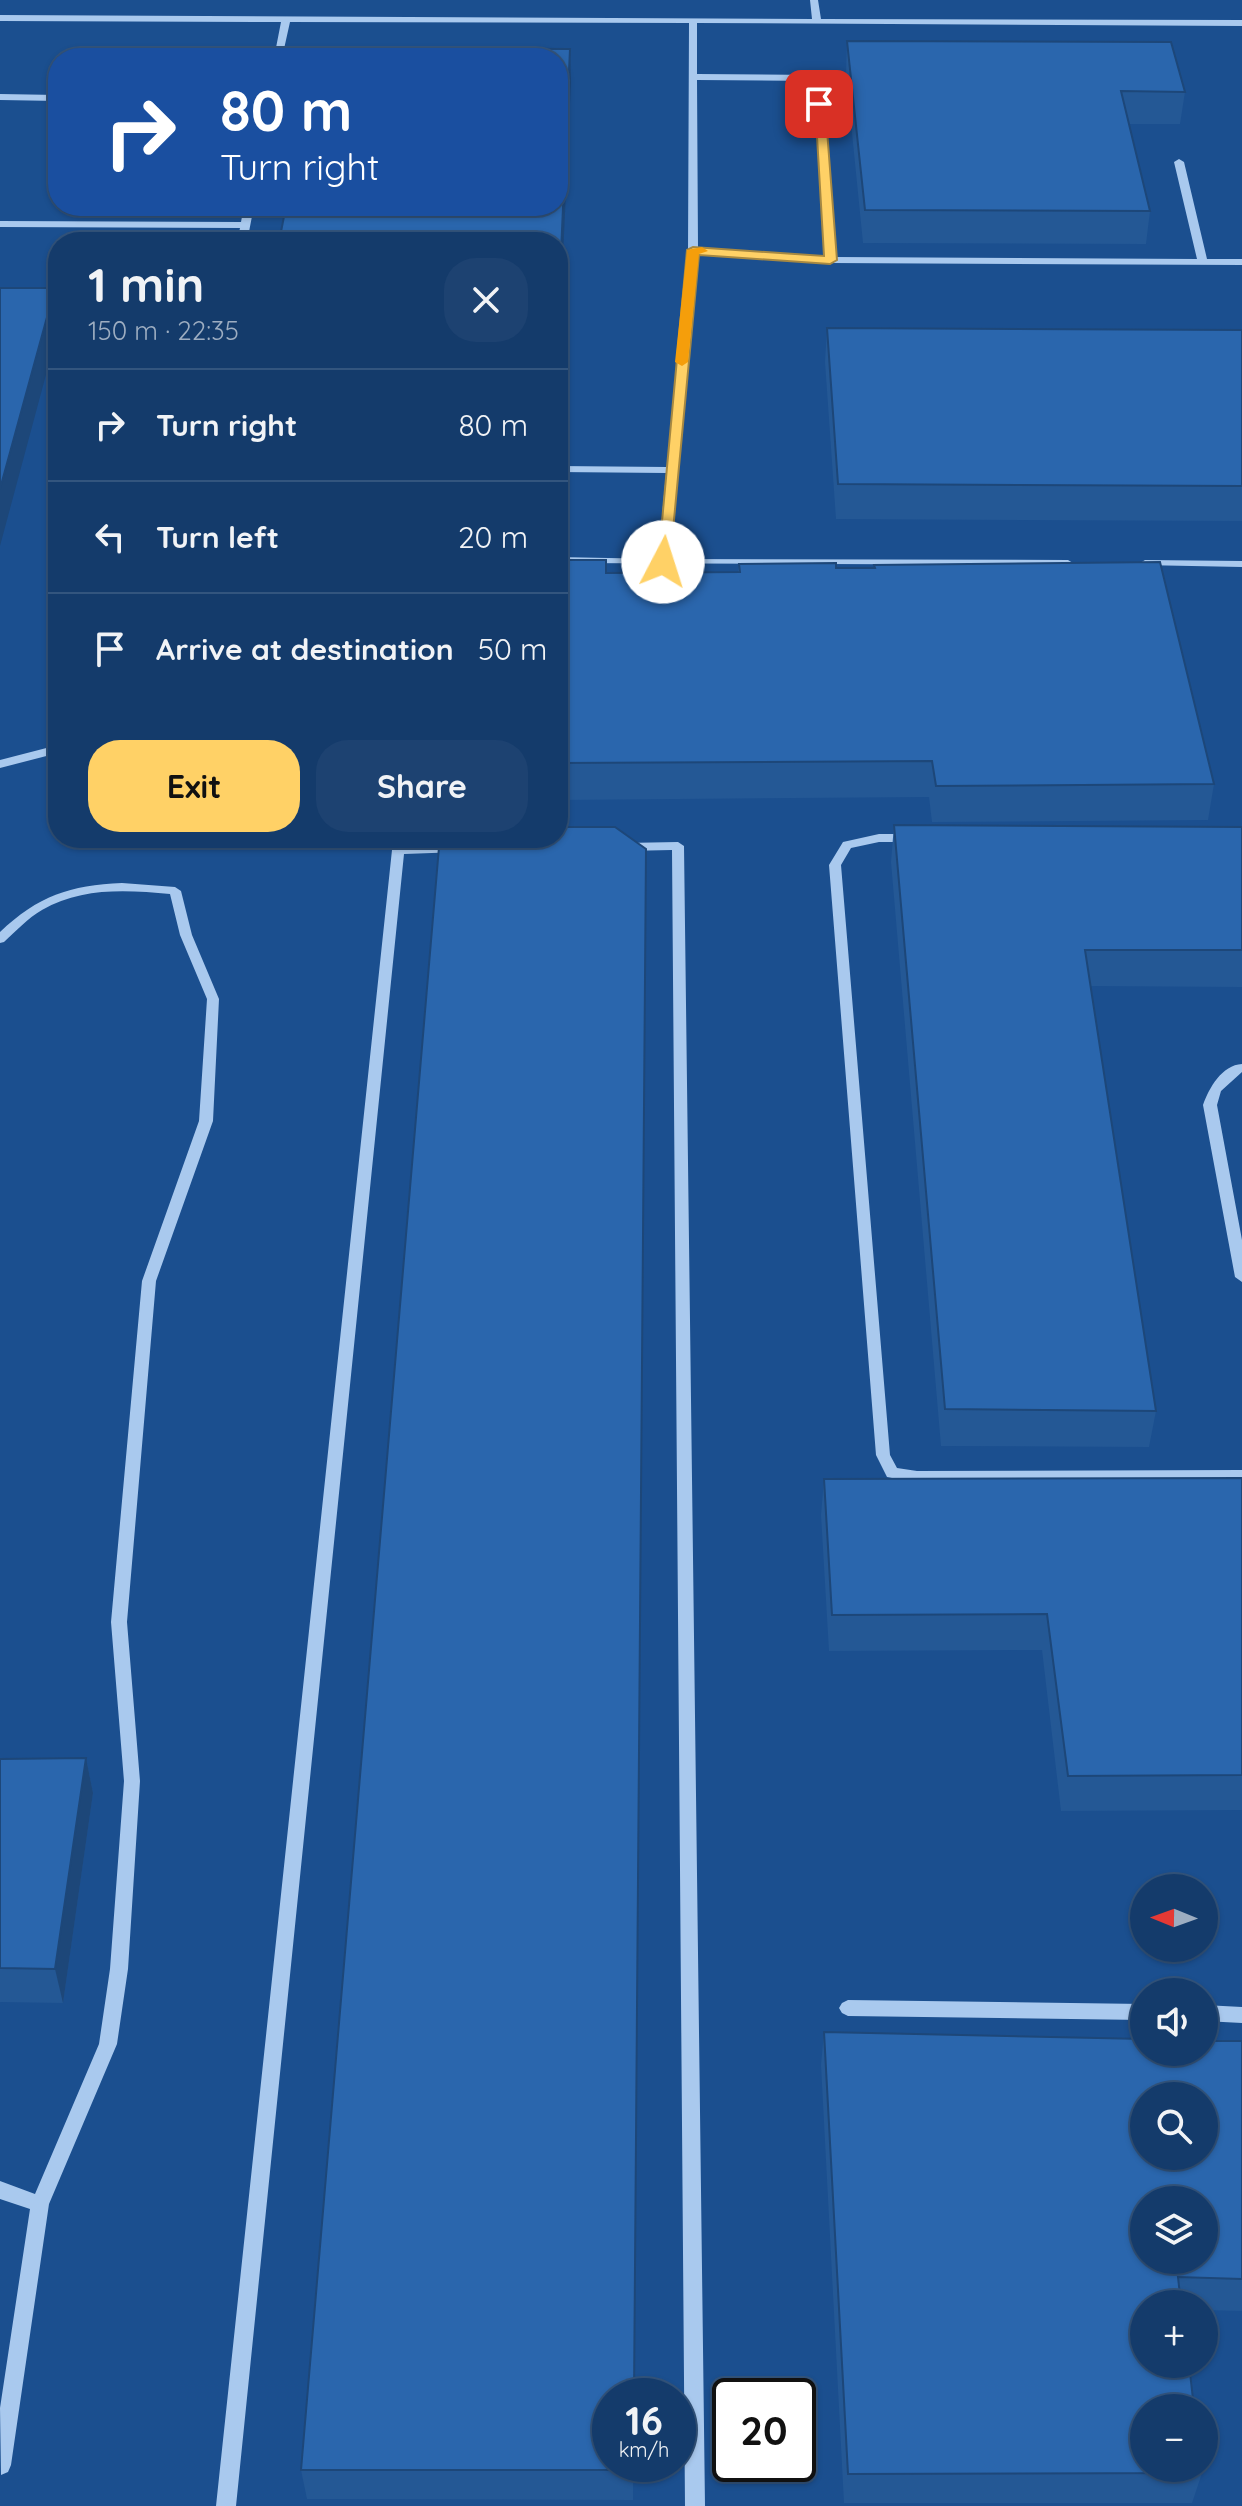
<!DOCTYPE html>
<html lang="en">
<head>
<meta charset="utf-8">
<style>
	:root { --surface:#143b6b; --page:#1d4271; --text:#f1f3f6; --muted:#9dadc1; --line:#33557e; --accent:#ffd166 }
	body { margin:0; font-family:Quicksand,sans-serif; background:var(--page); color:var(--text); height:100vh; display:flex; flex-direction:column; font-size:30px; white-space:nowrap }
	* { box-sizing:border-box; margin:0 }
	p { font-size:26px; color:var(--muted) }
	.icon { flex:none; width:44px; height:44px; fill:none; stroke:currentColor; stroke-width:2; stroke-linecap:round; stroke-linejoin:round }
	.map { position:relative; flex:1; overflow:hidden }
	.sheet { position:absolute; left:48px; top:232px; width:520px; height:616px; display:flex; flex-direction:column; background:var(--surface); border-radius:32px; box-shadow:0 2px 6px #0004,0 0 0 2px var(--line) }
	.sheet>* { flex:none }
	.hud { position:absolute; left:48px; top:48px; width:520px; height:168px; border-radius:32px; box-shadow:0 2px 6px #0004,0 0 0 2px var(--line); background:#1a4fa0; color:#fff; overflow:hidden }
	.needle { width:52px; rotate:271deg }
	.buttons { position:absolute; left:1130px; top:1874px; display:grid; gap:16px }
	.buttons a { display:grid; place-items:center; width:88px; height:88px; border-radius:50%; background:var(--surface); box-shadow:0 2px 6px #0004,0 0 0 2px var(--line); font-size:40px }
	.speed { position:absolute; left:592px; top:2378px; display:flex; gap:16px; font-size:40px; font-weight:700; text-align:center }
	.speed>* { display:grid; place-content:center; width:104px; height:104px; border-radius:50%; background:var(--surface); box-shadow:0 2px 6px #0004,0 0 0 2px var(--line); line-height:1 }
	.speed small { font-size:20px; font-weight:400 }
	.speed .limit { border:4px solid #111; border-radius:12px; background:#fff; color:#111 }
	.pin { position:absolute; display:grid; place-items:center; width:68px; height:68px; color:#fff; margin:-34px; border-radius:16px; box-shadow:0 4px 12px #0006 }
	.me { position:absolute; width:88px; margin:-44px; rotate:5deg; stroke-linejoin:round; filter:drop-shadow(0 0 6px #0008) }
	.turn { display:flex; align-items:center; gap:28px; height:168px; padding:0 40px; font-size:36px }
	.turn .icon { width:104px; height:104px; stroke-width:2.5 }
	.turn b { display:block; font-size:56px; line-height:68px }
	.round { display:grid; place-items:center; flex:none; width:84px; height:84px; border-radius:32px; background:var(--page) }
	.overview { display:flex; align-items:center; justify-content:space-between; height:136px; padding:0 40px }
	h1 { font-size:48px; font-weight:700; line-height:60px }
	.button { display:flex; gap:16px; margin-top:auto; padding:16px 40px }
	.button a { flex:1; height:92px; border-radius:32px; background:var(--accent); color:#111; font-size:32px; font-weight:700; line-height:92px; text-align:center }
	.button a+a { background:var(--page); color:var(--text) }
	ul { padding:0; list-style:none }
	li { display:flex; align-items:center; gap:24px; height:112px; padding:0 40px; border-top:2px solid var(--line) }
	li div { flex:1 }
	li b { display:block; font-size:30px }
	li em { font-style:normal }
	.map>svg:first-child { display:block }
	.lines { fill:none; stroke-linecap:round; stroke-linejoin:round }
	.minor { fill:#a9c9ee; fill-rule:evenodd }
	.wall { fill:#245895 }
	.shaded-wall { fill:#1d4779 }
	.building { fill:#2a66ad; stroke:#1d4779; stroke-width:2; fill-rule:evenodd }
	.route { fill:#ffd166; stroke:#a68842; stroke-width:2 }
	.slow { fill:#f59e0b }
</style>
</head>
<body>
<div class="map">
<svg width="1242" height="2506" viewBox="0 0 1242 2506">
	<rect width="100%" height="100%" fill="#1b4f8f"/>
	<g class="lines">
		<g class="minor">
			<path d="M810,0h8l3,19 421,1v6l-545,-3v51l120,1 4,3 14,179 362,2 -23,-97 5,-3 5,3 23,97h35v6l-412,-2 -133,-10 -28,306 399,1 5,3 -1,2 -514,-2v-6l100,2 8,-86 -108,-1v-6l109,1 21,-217 1,-227 -399,-1 -8,36h-8l7,-36 -281,-1v-6l812,4zM697,80l116,1 12,176 -127,-10z"/>
			<polygon points="0,94 58,95 58,101 0,100"/>
			<polygon points="244,206 254,206 247,242 237,242 240,228 0,227 0,221 241,222"/>
			<polygon points="1145,560 1242,561 1242,567 1141,565 1140,563"/>
			<polygon points="58,745 58,753 0,768 0,760"/>
			<polygon points="879,834 908,834 914,838 908,842 879,842 851,848 841,865 890,1455 897,1468 917,1471 1242,1470 1242,1482 917,1483 887,1477 876,1455 829,865 843,842"/>
			<polygon points="678,842 684,846 705,2506 685,2506 672,850 625,851 619,847 625,843"/>
			<polygon points="456,845 462,849 460,852 404,854 236,2506 216,2506 392,850 398,846"/>
			<path d="M122,883l53,4 6,4 11,44 27,64 -6,122 -57,160 -29,341 13,159 -12,188 -11,75 -68,160 -38,261 -3,7 -7,3 -1,-67 30,-199 -30,-10v-18l35,13 64,-150 11,-75 14,-188 -13,-159 31,-341 57,-160 8,-122 -27,-64 -10,-41c-43,-4 -89,-7 -128,16 -14,8 -26,21 -38,32l-4,1v-11c38,-36 70,-47 122,-49z"/>
			<path d="M1242,1064v8l-21,19 -4,14 25,135v42l-7,-5 -32,-172c6,-17 19,-40 39,-41z"/>
			<polygon points="848,2000 1144,2004 1144,2020 848,2016 842,2013 839,2008 842,2003"/>
			<polygon points="1204,2005 1242,2007 1242,2023 1204,2021"/>
		</g>
	</g>
	<g class="wall">
		<polygon points="847,41 1185,92 1180,124 1129,124 1150,211 1146,244 863,243 846,73"/>
		<polygon points="827,328 1242,330 1242,521 836,519 825,362"/>
		<polygon points="558,560 606,573 738,572 739,564 836,568 1214,784 1208,820 932,822 929,797 558,800"/>
		<polygon points="894,825 1242,827 1242,987 1090,986 1156,1411 1149,1447 941,1446 891,862"/>
		<polygon points="1242,1478 1242,1810 1061,1811 1042,1650 829,1651 821,1515 824,1479"/>
		<polygon points="86,1758 93,1793 63,2003 0,2002 0,1759"/>
		<polygon points="824,2032 1242,2041 1242,2311 1204,2310 1204,2304 1144,2304 1202,2473 1192,2503 844,2503 821,2065"/>
		<polygon points="633,2464 633,2500 307,2499 301,2470"/>
	</g>
	<g class="shaded-wall">
		<polygon points="570,49 571,81 558,368 558,321"/>
		<polygon points="55,288 58,308 58,330 0,546 0,489"/>
		<polygon points="86,1758 93,1793 63,2003 55,1969"/>
	</g>
	<g class="building">
		<polygon points="847,41 1171,42 1185,92 1121,91 1150,211 865,210"/>
		<polygon points="315,48 570,49 558,321 558,242 279,242 286,206 558,206 558,58 313,58"/>
		<polygon points="0,288 55,288 0,489"/>
		<polygon points="827,328 1242,330 1242,486 838,484"/>
		<polygon points="558,560 606,560 606,573 740,572 739,564 836,563 836,568 875,568 874,565 1160,562 1214,784 936,786 932,761 558,763"/>
		<polygon points="894,825 1242,827 1242,950 1085,950 1156,1411 945,1409"/>
		<polygon points="558,827 615,827 646,849 634,2396 610,2396 610,2464 633,2464 633,2470 301,2470 439,847 455,838 558,838"/>
		<polygon points="1242,1478 1242,1775 1068,1776 1047,1614 832,1615 824,1479"/>
		<polygon points="86,1758 55,1969 0,1968 0,1759"/>
		<path d="M824,2032l320,7v13h60v-11h38v238l-64,-2 3,27h-37v60h45l5,44h-50v60h58v5l-354,1zM1144,2096h60v60h-60zM1144,2200h60v60h-60z"/>
	</g>
	<polygon class="route" points="815,102 825,104 837,260 830,264 699,255 670,562 663,566 658,565 687,250 693,247 824,256"/>
	<polygon class="slow" points="702,247 708,251 699,254 688,362 682,366 675,362 687,250"/>
</svg>
<div class="buttons">
<a><svg class="needle" viewBox="-14 -14 28 28"><path d="M0-13l5 13h-10z" fill="#e53935"/><path d="M0 13l5-13h-10z" fill="#9dadc1"/></svg></a>
<a><svg class="icon" aria-label="sound" viewBox="0 0 24 24"><path d="M4 9h4l5-4v14l-5-4H4zM17 9q2 3 0 6"/></svg></a>
<a><svg class="icon" aria-label="search" viewBox="0 0 24 24"><circle cx="10" cy="10" r="6"/><path d="M15 15l6 6"/></svg></a>
<a><svg class="icon" aria-label="layers" viewBox="0 0 24 24"><path d="M12 4l9 5-9 5-9-5zM3 14l9 5 9-5"/></svg></a>
<a>+</a>
<a>−</a>
</div>
<div class="speed"><div>16<small>km/h</small></div><div class="limit">20</div></div>
<div class="pin" style="left:819px;top:104px;background:#d93025"><svg class="icon" aria-label="arrive" viewBox="0 0 24 24"><path d="M6 21V4h12l-3 4 3 4H6"/></svg></div>
<svg class="me" style="left:663px;top:562px" viewBox="-20 -20 40 40"><circle r="19" fill="#fff"/><path d="M0-13L10 11 0 6-10 11z" fill="#ffd166"/></svg>
<div class="hud">
<div class="turn"><svg class="icon" aria-label="right" viewBox="0 0 24 24"><path d="M7 20v-9h11M14 6l5 5-5 5"/></svg><div><b>80 m</b>Turn right</div></div>
</div>
<section class="sheet">
<div class="overview"><div><h1>1 min</h1><p>150 m · 22:35</p></div><a class="round"><svg class="icon" aria-label="close" viewBox="0 0 24 24"><path d="M6 6l12 12M18 6L6 18"/></svg></a></div>
<ul>
<li><svg class="icon" aria-label="right" viewBox="0 0 24 24"><path d="M7 20v-9h11M14 6l5 5-5 5"/></svg><div><b>Turn right</b></div><em>80 m</em></li>
<li><svg class="icon" aria-label="left" viewBox="0 0 24 24"><path d="M17 20v-9H6M10 6l-5 5 5 5"/></svg><div><b>Turn left</b></div><em>20 m</em></li>
<li><svg class="icon" aria-label="arrive" viewBox="0 0 24 24"><path d="M6 21V4h12l-3 4 3 4H6"/></svg><div><b>Arrive at destination</b></div><em>50 m</em></li>
</ul>
<div class="button"><a>Exit</a><a>Share</a></div>
</section>
</div>
</body>
</html>
